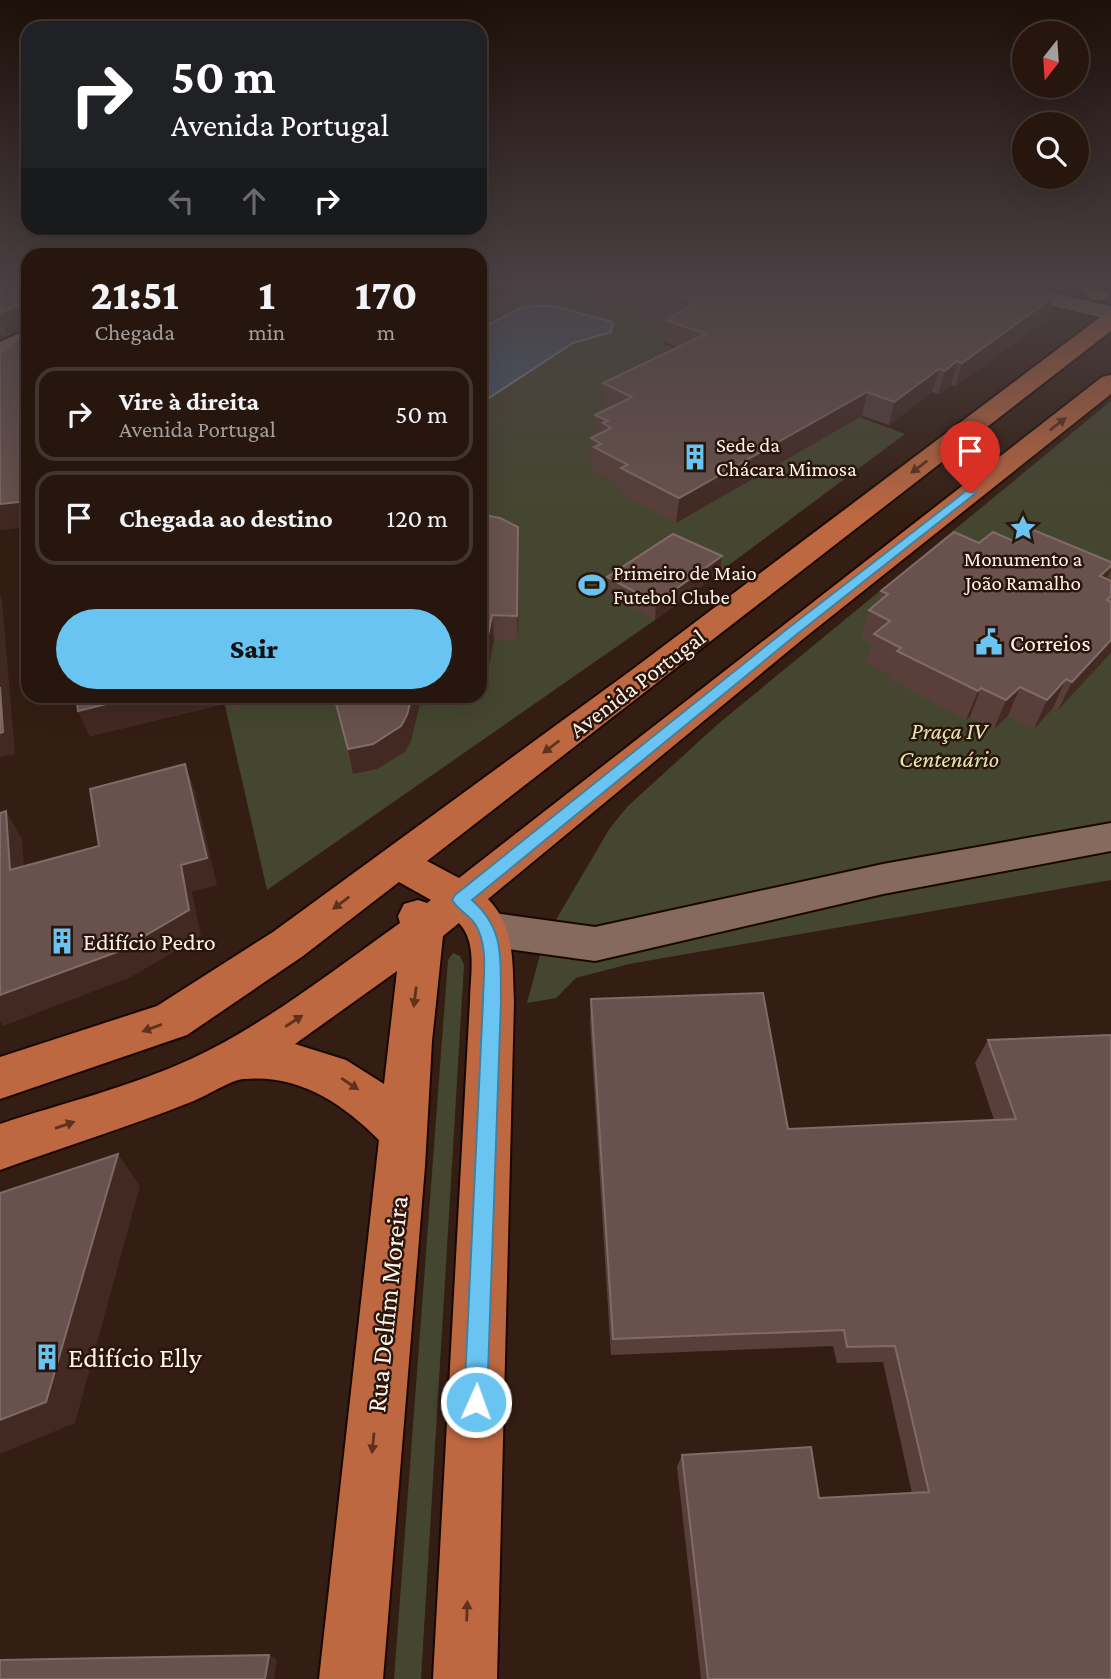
<!DOCTYPE html>
<html lang="pt">
<head>
<meta charset="utf-8">
<style>
	:root { --surface:#27160e; --page:#2f1f17; --text:#f1f3f6; --muted:#a49f9e; --line:#43352e; --accent:#69c4f1 }
	body { margin:0; font-family:"Crimson Pro",serif; background:var(--page); color:var(--text); height:100vh; display:flex; flex-direction:column; font-size:26px; white-space:nowrap }
	* { box-sizing:border-box; margin:0 }
	p { font-size:23px; color:var(--muted) }
	.icon { flex:none; width:38px; height:38px; fill:none; stroke:currentColor; stroke-width:2; stroke-linecap:round; stroke-linejoin:round }
	.map { position:relative; flex:1; overflow:hidden }
	.sheet { position:absolute; left:21px; top:248px; width:466px; height:455px; display:flex; flex-direction:column; background:var(--surface); border-radius:21px; box-shadow:0 7px 28px #0002,0 0 0 2px var(--line) }
	.sheet>* { flex:none }
	.hud { position:absolute; left:21px; top:21px; width:466px; height:214px; border-radius:21px; box-shadow:0 7px 28px #0002,0 0 0 2px var(--line); background:#202124; color:#fff; overflow:hidden }
	.needle { width:46px; rotate:197deg }
	.buttons { position:absolute; left:1012px; top:21px; display:grid; gap:14px }
	.buttons a { display:grid; place-items:center; width:77px; height:77px; border-radius:50%; background:var(--surface); box-shadow:0 7px 28px #0002,0 0 0 2px var(--line); font-size:35px }
	.pin { position:absolute; display:grid; place-items:center; width:60px; height:60px; color:#fff; margin:-72px -30px; border-radius:50% 50% 50% 0; rotate:-45deg; box-shadow:0 0 7px #0007 }
	.pin .icon { rotate:45deg }
	.me { position:absolute; width:77px; margin:-38px; rotate:2deg; stroke-linejoin:round; filter:drop-shadow(0 0 5px #0008) }
	.turn { display:flex; align-items:center; gap:24px; height:147px; padding:0 35px; font-size:32px }
	.turn .icon { width:91px; height:91px; stroke-width:2.5 }
	.turn b { display:block; font-size:49px; line-height:60px }
	.lanes { display:flex; align-items:center; height:66px; padding:0 35px; background:#0003; justify-content:center; gap:35px; direction:ltr }
	.lanes .off { opacity:.35 }
	.eta { display:flex; justify-content:space-evenly; align-items:center; height:119px; text-align:center }
	.eta b { font-size:42px; font-weight:800; line-height:49px }
	.button { display:flex; gap:14px; margin-top:auto; padding:14px 35px }
	.button a { flex:1; height:80px; border-radius:42px; background:var(--accent); color:#111; font-size:28px; font-weight:800; line-height:80px; text-align:center }
	ul { padding:0; list-style:none }
	li { display:flex; align-items:center; gap:21px; height:94px; margin:0 14px 10px; padding:0 21px; border:4px solid var(--line); border-radius:21px }
	li div { flex:1 }
	li b { display:block; font-size:26px }
	li em { font-style:normal }
	.map>svg:first-child { display:block }
	.green { fill:#45462f }
	.water { fill:#485c70; stroke:#7f8995; stroke-width:2 }
	.lines { fill:none; stroke-linecap:round; stroke-linejoin:round }
	.major-tunnel { stroke:#523e34; stroke-width:24; stroke-dasharray:24 12; stroke-linecap:butt }
	.minor-casing { stroke:#1b0701; stroke-width:4 }
	.major-casing { stroke:#1b0701; stroke-width:4 }
	.minor { fill:#856a5d; fill-rule:evenodd }
	.major { fill:#be6841; fill-rule:evenodd }
	.wall { fill:#583f39 }
	.shaded-wall { fill:#422922 }
	.building { fill:#69524d; stroke:#816b66; stroke-width:2 }
	.oneway { fill:#5e321d }
	.route { fill:#69c4f1; stroke:#447f9d; stroke-width:2 }
	.labels { text-anchor:middle; dominant-baseline:central; stroke-width:5; stroke-linejoin:round; paint-order:stroke }
	.far-poi-label { font-size:21px; fill:#fef2ec; stroke:#2a150a; text-anchor:start }
	.poi-label { font-size:24px; fill:#fef2ec; stroke:#2a150a; text-anchor:start }
	.street-label { font-size:24px; fill:#fef2ec; stroke:#2a150a }
	.park-label { font-size:24px; font-style:italic; fill:#e2e6b0; stroke:#2a150a }
	.near-street-label { font-size:28px; fill:#fef2ec; stroke:#2a150a }
	.near-poi-label { font-size:28px; fill:#fef2ec; stroke:#2a150a; text-anchor:start }
</style>
</head>
<body>
<div class="map">
<svg width="1111" height="1679" viewBox="0 0 1111 1679">
	<rect width="100%" height="100%" fill="#341e13"/>
	<g class="green">
		<polygon points="480,285 577,285 605,295 759,285 663,344 905,434 655,620 267,890 223,697 480,696"/>
		<polygon points="1111,401 1111,880 629,964 576,978 556,998 527,1003 540,955 557,918 610,828 628,806 718,724"/>
		<polygon points="453,953 460,956 464,965 421,1679 394,1679 448,960"/>
	</g>
	<polygon class="water" points="535,306 553,306 613,322 611,332 573,343 489,398 480,398 480,329 521,308"/>
	<g class="lines">
		<polyline class="major-tunnel" points="1099,295 1111,305"/>
		<g class="minor-casing">
			<g id="minor">
				<polygon points="984,285 1023,285 1111,306 1111,320 986,290"/>
				<polygon points="28,329 28,346 0,359 0,342"/>
				<polygon points="1111,823 1111,851 883,894 595,961 487,946 472,941 466,929 472,917 487,912 595,927 883,864"/>
			</g>
		</g>
		<g class="major-casing">
			<g id="major">
				<polygon points="1077,285 1101,285 1110,295 1107,300 1091,300"/>
				<path d="M1111,313v18l-684,530 32,17 643,-501 9,-2v19l-308,245 -315,260c28,29 24,65 26,102l-17,678h-64l37,-678c0,-25 8,-58 -11,-78l-16,13 -11,105 -7,125 -42,513h-64l60,-539c-37,-37 -80,-66 -135,-61 -14,1 -39,18 -53,23 -63,25 -128,45 -191,68v-46c63,-21 130,-37 191,-65 73,-34 143,-89 209,-136l-2,-7 6,-12 14,-4 9,3 4,-3 -32,-18 -96,74 -116,79 -187,64v-42l157,-51 116,-74 360,-263 470,-354zM397,971l-13,113 -38,-24 -51,-16z"/>
			</g>
		</g>
		<use href="#minor" class="minor"/>
		<use href="#major" class="major"/>
	</g>
	<g class="wall">
		<polygon points="0,285 28,285 28,527 27,331 26,328 7,336 0,335"/>
		<polygon points="578,285 1029,285 1048,296 1046,320 956,386 951,385 938,394 932,392 889,425 862,416 676,523 620,493 620,486 593,472 593,464 590,462 591,438 595,436 595,415 607,409 602,407 603,383 678,347 664,342 666,320 671,317"/>
		<polygon points="480,514 519,552 518,641 494,640 489,666 480,666"/>
		<polygon points="1016,542 1111,562 1111,569 1107,579 1111,581 1111,652 1109,655 1058,710 1053,708 1034,729 1008,716 994,729 970,717 966,720 889,679 890,675 866,663 872,644 861,639 869,610 877,603 881,591 979,543"/>
		<polygon points="722,556 720,573 655,620 606,593 607,577"/>
		<polygon points="76,696 256,696 237,701 241,712 224,701 224,704 90,736 78,711"/>
		<polygon points="333,696 458,696 456,707 420,704 411,741 405,752 377,769 353,774"/>
		<polygon points="591,999 788,1129 994,1120 975,1063 988,1040 1111,1035 1111,1679 701,1679 677,1467 682,1455 819,1498 912,1493 883,1362 837,1363 833,1346 611,1355 590,1022"/>
	</g>
	<g class="shaded-wall">
		<polygon points="480,285 522,285 480,305"/>
		<polygon points="1050,291 1046,303 1054,297 1046,320 956,386 962,363"/>
		<polygon points="20,304 22,317 26,328 7,336 0,319 0,313"/>
		<polygon points="957,361 951,385 938,394 945,371"/>
		<polygon points="939,369 932,392 889,425 894,402"/>
		<polygon points="867,392 862,416 676,523 679,498"/>
		<polygon points="28,501 28,527 0,530 0,504"/>
		<polygon points="518,527 519,552 518,641 517,616"/>
		<polygon points="722,556 720,573 655,620 656,603"/>
		<polygon points="1111,566 1111,569 1101,592 1100,576"/>
		<polygon points="0,595 2,600 15,754 0,757"/>
		<polygon points="492,615 494,640 489,666 487,641"/>
		<polygon points="1111,638 1111,652 1109,655 1058,710 1072,682"/>
		<polygon points="1066,679 1053,708 1034,729 1047,700"/>
		<polygon points="1020,687 1008,716 994,729 1006,700"/>
		<polygon points="981,688 970,717 966,720 978,691"/>
		<polygon points="139,696 222,696 224,704 90,736 78,711"/>
		<polygon points="236,696 256,696 237,701"/>
		<polygon points="412,696 419,696 420,704 411,741 405,752 377,769 353,774 348,749"/>
		<polygon points="455,696 458,696 456,707"/>
		<polygon points="185,764 195,791 217,885 192,892 201,936 131,977 3,1026 0,1021 0,995 181,865"/>
		<polygon points="6,811 22,839 26,897 10,870"/>
		<polygon points="118,1154 140,1186 75,1423 0,1454 0,1420"/>
		<polygon points="269,1655 277,1659 274,1679 265,1679"/>
	</g>
	<g class="building">
		<polygon points="0,285 28,285 28,318 22,317 20,304 0,313"/>
		<polygon points="645,285 1029,285 1050,291 1045,295 1054,297 962,363 957,361 945,371 939,369 894,402 867,392 679,498 621,468 628,465 594,447 601,444 591,438 611,428 603,423 608,421 595,415 632,397 603,383 706,334 666,320 697,302"/>
		<polygon points="28,331 28,501 0,504 0,354"/>
		<polygon points="480,514 500,518 518,527 517,616 492,615 487,641 480,640"/>
		<polygon points="1031,529 1111,562 1111,566 1100,576 1111,581 1111,596 1107,600 1111,602 1111,640 1072,682 1066,679 1047,700 1020,687 1006,700 981,688 978,691 897,651 901,648 874,634 890,621 869,610 888,594 881,591 954,532 979,543 993,532 1016,542"/>
		<polygon points="673,534 722,556 656,603 607,577"/>
		<polygon points="0,687 3,732 0,733"/>
		<polygon points="76,696 139,696 78,711"/>
		<polygon points="334,696 412,696 407,715 401,726 373,744 348,749"/>
		<polygon points="185,764 207,858 181,865 189,910 117,952 0,995 0,813 6,811 10,870 99,846 90,789"/>
		<polygon points="763,993 788,1129 1016,1119 988,1040 1111,1035 1111,1679 708,1679 682,1455 811,1447 819,1498 929,1492 895,1346 847,1347 844,1330 613,1339 591,999"/>
		<polygon points="118,1154 46,1402 0,1420 0,1193"/>
		<polygon points="269,1655 265,1679 0,1679 0,1660"/>
	</g>
	<defs><path id="oneway-solid" d="M-6-.8H1V-3.2L6.5 0L1 3.2V.8H-6Z" transform="scale(1.75)"/></defs>
	<g class="oneway">
		<use href="#oneway-solid" transform="translate(1058 424) rotate(-38)"/>
		<use href="#oneway-solid" transform="translate(919 467) rotate(143)"/>
		<use href="#oneway-solid" transform="translate(551 747) rotate(143)"/>
		<use href="#oneway-solid" transform="translate(341 903) rotate(143)"/>
		<use href="#oneway-solid" transform="translate(415 997) rotate(97)"/>
		<use href="#oneway-solid" transform="translate(294 1021) rotate(-33)"/>
		<use href="#oneway-solid" transform="translate(152 1028) rotate(160)"/>
		<use href="#oneway-solid" transform="translate(350 1084) rotate(34)"/>
		<use href="#oneway-solid" transform="translate(65 1125) rotate(-19)"/>
		<use href="#oneway-solid" transform="translate(373 1443) rotate(96)"/>
		<use href="#oneway-solid" transform="translate(467 1611) rotate(-88)"/>
	</g>
	<linearGradient id="sky" x2="0" y2="1"><stop stop-color="#1d100a"/><stop offset="0.55" stop-color="#4a4144"/><stop offset="1" stop-color="#4a4144" stop-opacity="0"/></linearGradient>
	<rect width="1111" height="520" fill="url(#sky)"/>
	<path class="route" d="M966,491l10,2 -180,142 -324,265c34,30 28,60 29,101l-14,401 -3,9 -8,3 -9,-3 -3,-9 19,-401c0,-23 6,-56 -8,-77 -6,-9 -17,-14 -23,-24l3,-5 332,-266z"/>
	<defs>
		<g id="building-bare" transform="scale(2.1)"><path d="M-4-6H4V6H1V3H-1V6H-4ZM-2.5-4.3h1.7v1.8h-1.7ZM.8-4.3h1.7v1.8H.8ZM-2.5-1h1.7V.8h-1.7ZM.8-1h1.7V.8H.8Z" fill="#69c4f1" stroke="#2a150a" stroke-width="2.5" paint-order="stroke"/></g>
		<g id="sight-bare" transform="scale(2.1)"><path d="M0-6L1.8-2.2L6-1.7L2.9 1.2L3.7 5.4L0 3.3L-3.7 5.4L-2.9 1.2L-6-1.7L-1.8-2.2Z" fill="#69c4f1" stroke="#2a150a" stroke-width="2.5" paint-order="stroke"/></g>
		<g id="stadium-bare" transform="scale(2.1)"><path d="M0-5a6.5 5 0 1 0 0 10a6.5 5 0 1 0 0-10ZM-3.5-1.8h7v3.6h-7Z" fill="#69c4f1" stroke="#2a150a" stroke-width="2.5" paint-order="stroke"/></g>
		<g id="civic-bare" transform="scale(2.1)"><path d="M-.6-6.5H3V-4.5H.6V-3L4-1V1h2V6H-6V1h2V-1L-.6-3ZM-1.2 2.5V6h2.4V2.5Z" fill="#69c4f1" stroke="#2a150a" stroke-width="2.5" paint-order="stroke"/></g>
	</defs>
	<g fill-rule="evenodd">
		<use href="#building-bare" x="695" y="457"/>
		<use href="#sight-bare" x="1023" y="528"/>
		<use href="#stadium-bare" x="592" y="585"/>
		<use href="#civic-bare" x="989" y="642"/>
		<use href="#building-bare" x="62" y="941"/>
		<use href="#building-bare" x="47" y="1357"/>
	</g>
	<g class="labels">
		<g class="far-poi-label">
			<text x="716" y="445">Sede da<tspan x="716" dy="24">Chácara Mimosa</tspan></text>
			<text x="1023" y="559" text-anchor="middle">Monumento a<tspan x="1023" dy="24">João Ramalho</tspan></text>
			<text x="613" y="573">Primeiro de Maio<tspan x="613" dy="24">Futebol Clube</tspan></text>
		</g>
		<g class="poi-label">
			<text x="1010" y="642">Correios</text>
			<text x="83" y="941">Edifício Pedro</text>
		</g>
		<g class="street-label">
			<text transform="translate(637 683) rotate(-37)">Avenida Portugal</text>
		</g>
		<g class="park-label">
			<text x="949" y="730">Praça IV<tspan x="949" dy="28">Centenário</tspan></text>
		</g>
		<g class="near-street-label">
			<text transform="translate(387 1304) rotate(-84)">Rua Delfim Moreira</text>
		</g>
		<g class="near-poi-label">
			<text x="68" y="1357">Edifício Elly</text>
		</g>
	</g>
</svg>
<div class="buttons">
<a><svg class="needle" viewBox="-14 -14 28 28"><path d="M0-13l5 13h-10z" fill="#e53935"/><path d="M0 13l5-13h-10z" fill="#a49f9e"/></svg></a>
<a><svg class="icon" aria-label="search" viewBox="0 0 24 24"><circle cx="10" cy="10" r="6"/><path d="M15 15l6 6"/></svg></a>
</div>
<div class="pin" style="left:970px;top:493px;background:#d93025"><svg class="icon" aria-label="arrive" viewBox="0 0 24 24"><path d="M6 21V4h12l-3 4 3 4H6"/></svg></div>
<svg class="me" style="left:476px;top:1402px" viewBox="-20 -20 40 40"><circle r="17" fill="#69c4f1" stroke="#fff" stroke-width="3"/><path d="M0-11L8 9 0 5-8 9z" fill="#fff"/></svg>
<div class="hud">
<div class="turn"><svg class="icon" aria-label="right" viewBox="0 0 24 24"><path d="M7 20v-9h11M14 6l5 5-5 5"/></svg><div><b>50 m</b>Avenida Portugal</div></div>
<div class="lanes"><svg class="icon off" aria-label="left" viewBox="0 0 24 24"><path d="M17 20v-9H6M10 6l-5 5 5 5"/></svg><svg class="icon off" aria-label="ahead" viewBox="0 0 24 24"><path d="M12 20V5M6 11l6-6 6 6"/></svg><svg class="icon" aria-label="right" viewBox="0 0 24 24"><path d="M7 20v-9h11M14 6l5 5-5 5"/></svg></div>
</div>
<section class="sheet">
<div class="eta">
<div><b>21:51</b><p>Chegada</p></div>
<div><b>1</b><p>min</p></div>
<div><b>170</b><p>m</p></div>
</div>
<ul>
<li><svg class="icon" aria-label="right" viewBox="0 0 24 24"><path d="M7 20v-9h11M14 6l5 5-5 5"/></svg><div><b>Vire à direita</b><p>Avenida Portugal</p></div><em>50 m</em></li>
<li><svg class="icon" aria-label="arrive" viewBox="0 0 24 24"><path d="M6 21V4h12l-3 4 3 4H6"/></svg><div><b>Chegada ao destino</b></div><em>120 m</em></li>
</ul>
<div class="button"><a>Sair</a></div>
</section>
</div>
</body>
</html>
